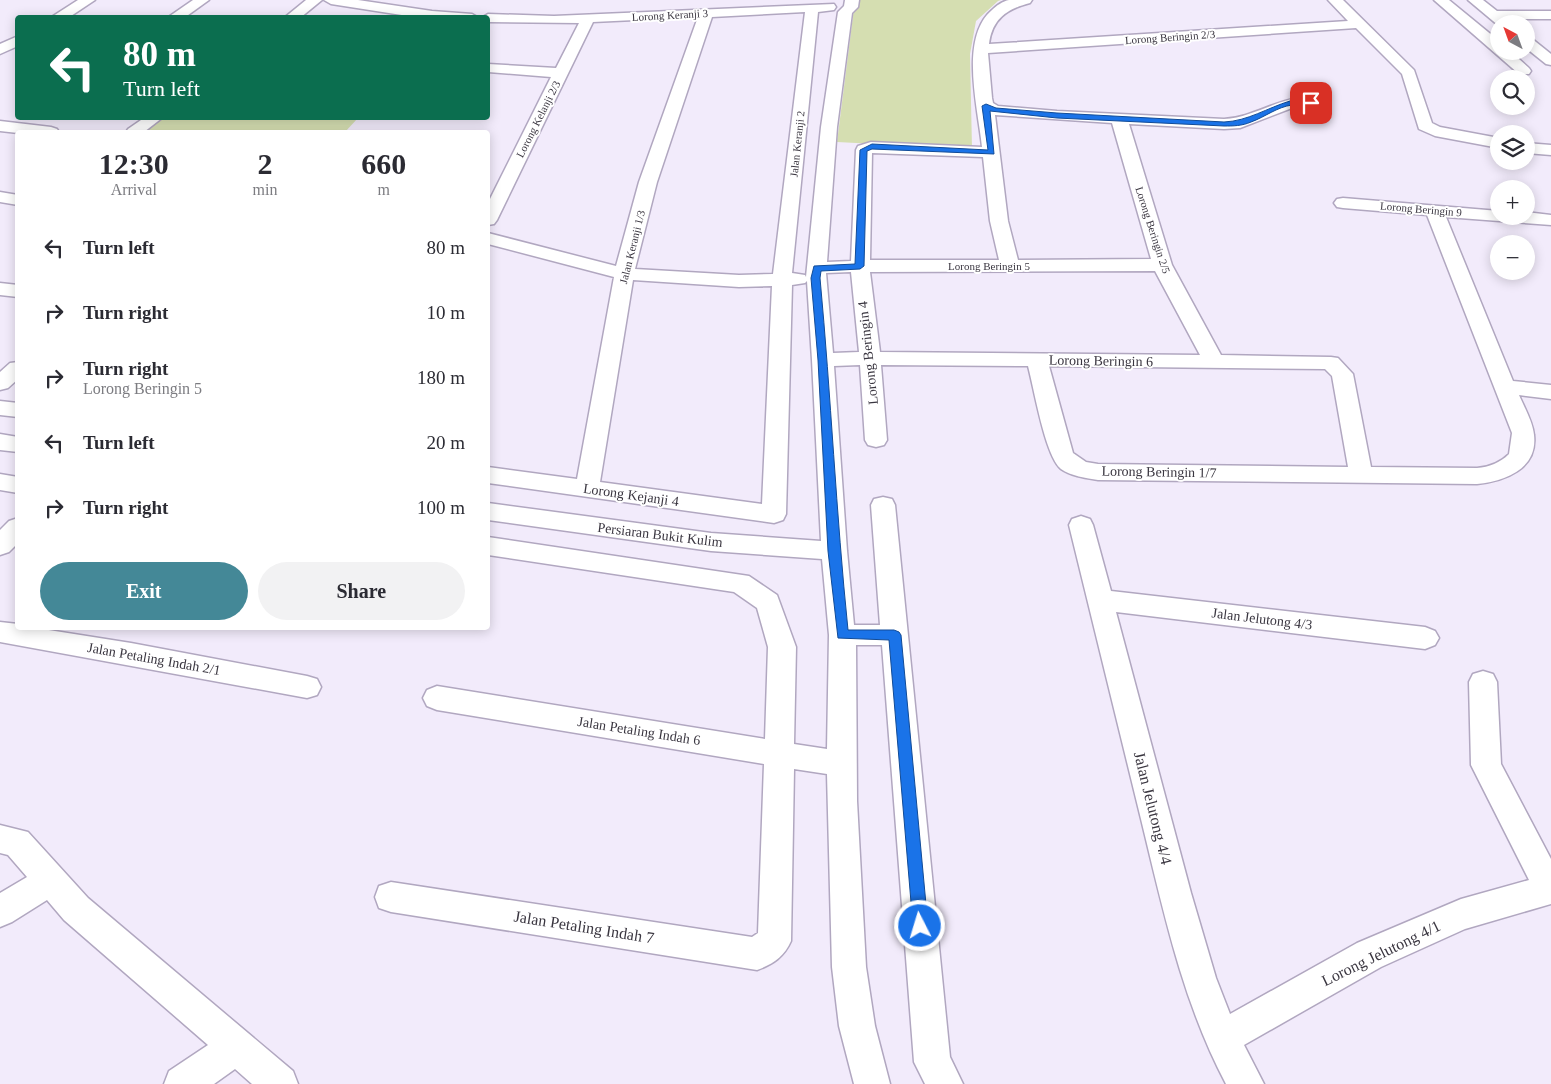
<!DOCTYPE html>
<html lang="en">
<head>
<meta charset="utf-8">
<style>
	:root { --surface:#fff; --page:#f2f2f3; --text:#2b2b33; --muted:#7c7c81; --accent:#448897 }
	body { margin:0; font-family:"Times New Roman",serif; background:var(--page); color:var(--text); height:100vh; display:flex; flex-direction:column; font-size:19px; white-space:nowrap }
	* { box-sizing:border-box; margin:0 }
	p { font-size:16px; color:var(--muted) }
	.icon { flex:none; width:28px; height:28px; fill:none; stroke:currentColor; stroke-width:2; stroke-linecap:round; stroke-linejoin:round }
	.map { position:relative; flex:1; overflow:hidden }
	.side { position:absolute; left:15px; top:130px; width:475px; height:500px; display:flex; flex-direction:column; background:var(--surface); border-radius:5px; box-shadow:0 2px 12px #0003 }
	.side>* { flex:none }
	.top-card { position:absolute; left:15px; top:15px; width:475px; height:105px; border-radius:5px; box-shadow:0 2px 12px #0003; background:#0b6e4f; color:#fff; overflow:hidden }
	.needle { width:32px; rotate:319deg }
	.controls { position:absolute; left:1490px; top:15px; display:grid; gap:10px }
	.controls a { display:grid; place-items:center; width:45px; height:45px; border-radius:50%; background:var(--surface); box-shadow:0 2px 12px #0003; font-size:25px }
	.pin { position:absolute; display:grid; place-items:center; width:42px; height:42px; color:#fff; margin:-21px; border-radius:10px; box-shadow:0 2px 8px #0006 }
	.me { position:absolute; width:55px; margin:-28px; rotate:355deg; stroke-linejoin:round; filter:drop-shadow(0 0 4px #0008) }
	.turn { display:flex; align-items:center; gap:18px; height:105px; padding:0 25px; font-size:22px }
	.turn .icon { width:65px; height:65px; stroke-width:2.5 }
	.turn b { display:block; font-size:35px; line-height:42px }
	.eta { display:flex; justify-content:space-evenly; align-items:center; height:85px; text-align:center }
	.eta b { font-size:30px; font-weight:800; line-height:35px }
	.button { display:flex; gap:10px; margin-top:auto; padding:10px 25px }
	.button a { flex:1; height:58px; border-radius:30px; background:var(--accent); color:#fff; font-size:20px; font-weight:800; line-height:58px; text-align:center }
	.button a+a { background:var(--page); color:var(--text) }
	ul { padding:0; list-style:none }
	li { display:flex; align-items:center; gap:15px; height:65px; padding:0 25px }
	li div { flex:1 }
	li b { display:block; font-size:19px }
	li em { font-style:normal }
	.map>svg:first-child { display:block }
	.green { fill:#d5deb1 }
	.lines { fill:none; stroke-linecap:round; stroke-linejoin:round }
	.minor-casing { stroke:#b1a7c0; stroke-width:3 }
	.minor { fill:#fff; fill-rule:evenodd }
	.route { fill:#1a73e8; stroke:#114b97 }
	.labels { text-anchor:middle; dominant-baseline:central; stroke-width:4; stroke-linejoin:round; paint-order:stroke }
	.far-street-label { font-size:11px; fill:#3a3640; stroke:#fff }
	.street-label { font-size:14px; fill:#3a3640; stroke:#fff }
	.near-street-label { font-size:16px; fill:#3a3640; stroke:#fff }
</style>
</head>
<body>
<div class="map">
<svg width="1551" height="1084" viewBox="0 0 1551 1084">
	<rect width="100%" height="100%" fill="#f2ebfb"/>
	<g class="green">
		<polygon points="855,0 1001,0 998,1 976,21 970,54 972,149 837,142"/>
		<polygon points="163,118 358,118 345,132 143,132"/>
	</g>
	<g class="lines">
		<g class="minor-casing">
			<g id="minor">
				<polygon points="78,0 95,0 68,18 50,18"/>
				<polygon points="193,0 209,0 184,18 167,18"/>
				<polygon points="306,0 322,0 300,18 284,18"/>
				<polygon points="324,0 358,0 432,11 472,14 479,18 421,18 331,4"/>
				<path d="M845,0h14l-1,7 -6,6 -15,114 -10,135 24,-1 5,-111 2,-4 13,-4 111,5c-4,-39 -23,-109 10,-137 4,-4 11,-9 17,-10 7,0 15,0 23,0l-2,3c-23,6 -38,16 -41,41l359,-23 -20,-21h15l71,70 18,53 8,4 59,11v10l-64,-12 -16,-7 -17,-55 -46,-46 -368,25 4,45 1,5 5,3 59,5 167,8c36,-2 64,-30 104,-20l2,3 -2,3 -36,3 -52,20 -16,1 -95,-5 43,141 49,90 110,2 7,1 15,16 18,93 106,1c12,-1 23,-5 32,-14l3,-21 -85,-218 -84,-7 -6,-1 -3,-4 3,-4 6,-1 156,13v5h27v-4l25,3v10l-105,-8 67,164 38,4v14l-32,-4c5,12 14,27 15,40 4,34 -29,46 -57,49l-379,-4c-12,-2 -27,-4 -37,-11 -16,-13 -27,-81 -33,-103l-147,-1 6,75 -3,5 -8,2 -8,-2 -3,-5 -5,-75 -26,1 13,185 7,74h26l-9,-120 3,-6 9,-2 9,2 3,6 55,552 13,27h-38l-11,-22 -32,-417h-26l1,156 9,166 9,59 15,58h-36l-15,-58 -7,-59 -5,-193 -33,-5 -3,172c-7,16 -18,23 -34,29l-366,-58 -12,-4 -4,-11 4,-11 12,-4 361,55 6,-4 6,-169 -327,-54 -10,-4 -4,-8 4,-8 10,-4 328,53 3,-92 -11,-39 -23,-16 -246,-37v-18l261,39 28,19 19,52 -2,97 33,5 2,-114 -7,-76 -111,-8 -223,-31v-17l223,30 110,8 -9,-181 -5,-79 -2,2 -13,2 -6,229 -3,6 -9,3 -286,-40v-16l89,12 37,-202 -126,-33v-11l128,33 23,-84 59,-165 -105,5 -96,198 -3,4 -6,1v-22l63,-126 -63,-5v-8l68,4 23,-45 -91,-1v-4h-7l7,-4 66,2 280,-12 2,3 -2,3 -16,2 -26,261 13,2 1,2 15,-150 17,-115 6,-6zM805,12l-32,262 -34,1 -104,-6 22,-87 55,-165zM995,115l117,8 39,136 -133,1 -10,-39zM872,153l111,4 7,64 9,39h-129zM1155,271l45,84 -320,-3 -10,-80zM851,272l8,80 -26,1 -7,-80zM633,280l106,7 33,-1 -10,218 -162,-22zM1049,366l276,3 7,7 16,91 -250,-3 -12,-2 -13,-9z"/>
				<polygon points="1434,0 1449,0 1499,41 1499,51 1510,51 1529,68 1531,71 1529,74 1519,74"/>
				<polygon points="1468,0 1483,0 1497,11 1551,11 1551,19 1508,19 1512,24 1499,24 1499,26"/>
				<polygon points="18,36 18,46 0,54 0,44"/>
				<polygon points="1526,37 1531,38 1551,54 1551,65 1546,64 1526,48"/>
				<polygon points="144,118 162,118 144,132 126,132 128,129"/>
				<polygon points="0,121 51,127 57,129 59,132 18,133 0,131"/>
				<polygon points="1526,143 1551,145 1551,155 1526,153"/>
				<polygon points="0,192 18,195 18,205 0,202"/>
				<polygon points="0,283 18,285 18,297 0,295"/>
				<polygon points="18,362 18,379 8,388 0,390 0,372 10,363"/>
				<polygon points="0,401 18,403 18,417 0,415"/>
				<polygon points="0,434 18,437 18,452 0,450"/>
				<polygon points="0,474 18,477 18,493 0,490"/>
				<path d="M1081,516l9,3 3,6 18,66 314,36 10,4 4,7 -4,7 -10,4 -309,-37 75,281 25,85 14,36 127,-71 104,-44 68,-19 -58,-115 -2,-83 4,-8 10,-3 10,3 4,8 4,82 50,95v45l-86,25 -84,38 -137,78 20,39h-38c-44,-83 -63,-175 -85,-265 -24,-98 -48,-196 -72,-294l3,-6z"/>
				<polygon points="18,518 18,543 9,552 0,555 0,530 9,521"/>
				<polygon points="0,622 18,624 18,628 36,628 131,643 307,676 317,679 321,687 317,695 307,698 0,642"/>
				<polygon points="0,825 28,832 88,898 293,1071 298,1084 252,1084 235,1069 214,1084 164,1084 169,1071 208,1045 64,920 47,900 12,922 0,927 0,893 27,877 8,855 0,853"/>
			</g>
		</g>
		<use href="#minor" class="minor"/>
	</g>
	<path class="route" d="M1290,101h21l4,2c-7,4 -16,1 -23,2 -15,2 -27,12 -41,17 -9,4 -18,4 -27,4l-167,-8 -67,-7 4,43 -122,-5 -5,2 -3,115 -4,3 -39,2 -1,7c11,118 16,235 28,352h46l5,2 2,3 27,291 -2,6 -6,2 -5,-2 -2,-6 -24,-286 -51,-2 -10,-87 -10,-191 -7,-82 3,-12 41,-2 5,-114 12,-6 116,6 -6,-44 4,-2 10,4 61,5 167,9c24,-1 43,-14 66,-21z"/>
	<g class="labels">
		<g class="far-street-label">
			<text transform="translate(670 15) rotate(-3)">Lorong Keranji 3</text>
			<text transform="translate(1170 37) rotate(-4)">Lorong Beringin 2/3</text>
			<text transform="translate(538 119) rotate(-63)">Lorong Kelanji 2/3</text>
			<text transform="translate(797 144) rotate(-84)">Jalan Keranji 2</text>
			<text transform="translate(1421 209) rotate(5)">Lorong Beringin 9</text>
			<text transform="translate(1153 230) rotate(72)">Lorong Beringin 2/5</text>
			<text transform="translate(632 247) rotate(-76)">Jalan Keranji 1/3</text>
			<text x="989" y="266">Lorong Beringin 5</text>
		</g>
		<g class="street-label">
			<text transform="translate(868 353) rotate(-96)">Lorong Beringin 4</text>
			<text transform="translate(1101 361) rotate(1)">Lorong Beringin 6</text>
			<text transform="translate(1159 472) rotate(1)">Lorong Beringin 1/7</text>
			<text transform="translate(631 495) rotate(8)">Lorong Kejanji 4</text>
			<text transform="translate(660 535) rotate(7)">Persiaran Bukit Kulim</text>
			<text transform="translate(1262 619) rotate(7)">Jalan Jelutong 4/3</text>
			<text transform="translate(154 659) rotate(10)">Jalan Petaling Indah 2/1</text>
			<text transform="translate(639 731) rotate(9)">Jalan Petaling Indah 6</text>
		</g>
		<g class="near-street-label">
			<text transform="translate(1153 808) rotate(76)">Jalan Jelutong 4/4</text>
			<text transform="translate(584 927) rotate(9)">Jalan Petaling Indah 7</text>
			<text transform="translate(1381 953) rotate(-26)">Lorong Jelutong 4/1</text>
		</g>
	</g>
</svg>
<div class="controls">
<a><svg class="needle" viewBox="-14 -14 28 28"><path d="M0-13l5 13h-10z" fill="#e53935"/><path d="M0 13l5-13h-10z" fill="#7c7c81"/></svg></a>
<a><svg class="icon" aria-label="search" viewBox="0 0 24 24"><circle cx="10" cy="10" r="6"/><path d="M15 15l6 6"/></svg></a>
<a><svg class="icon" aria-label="layers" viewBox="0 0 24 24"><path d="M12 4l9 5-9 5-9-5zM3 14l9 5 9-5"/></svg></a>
<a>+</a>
<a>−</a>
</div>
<div class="pin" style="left:1311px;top:103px;background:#d93025"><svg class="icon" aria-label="arrive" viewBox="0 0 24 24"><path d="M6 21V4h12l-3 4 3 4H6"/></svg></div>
<svg class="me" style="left:920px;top:926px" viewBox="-20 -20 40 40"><circle r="17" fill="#1a73e8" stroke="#fff" stroke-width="3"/><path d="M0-11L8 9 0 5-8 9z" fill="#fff"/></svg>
<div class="top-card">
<div class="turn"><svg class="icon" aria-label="left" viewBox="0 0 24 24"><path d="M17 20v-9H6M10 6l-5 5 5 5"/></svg><div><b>80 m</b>Turn left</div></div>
</div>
<section class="side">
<div class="eta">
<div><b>12:30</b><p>Arrival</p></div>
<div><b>2</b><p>min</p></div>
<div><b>660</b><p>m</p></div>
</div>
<ul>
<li><svg class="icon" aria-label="left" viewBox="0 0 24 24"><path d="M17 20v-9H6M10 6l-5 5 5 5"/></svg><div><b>Turn left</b></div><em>80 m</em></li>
<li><svg class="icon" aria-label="right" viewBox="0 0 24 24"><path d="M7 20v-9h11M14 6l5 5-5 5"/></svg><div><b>Turn right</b></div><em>10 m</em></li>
<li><svg class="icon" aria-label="right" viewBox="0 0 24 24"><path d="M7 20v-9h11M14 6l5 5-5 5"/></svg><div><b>Turn right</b><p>Lorong Beringin 5</p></div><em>180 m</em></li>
<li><svg class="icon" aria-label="left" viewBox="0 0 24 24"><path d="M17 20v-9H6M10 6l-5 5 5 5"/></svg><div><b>Turn left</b></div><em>20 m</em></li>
<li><svg class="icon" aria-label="right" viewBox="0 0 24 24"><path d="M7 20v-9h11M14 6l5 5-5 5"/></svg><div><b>Turn right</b></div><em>100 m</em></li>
</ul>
<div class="button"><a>Exit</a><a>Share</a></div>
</section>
</div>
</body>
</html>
